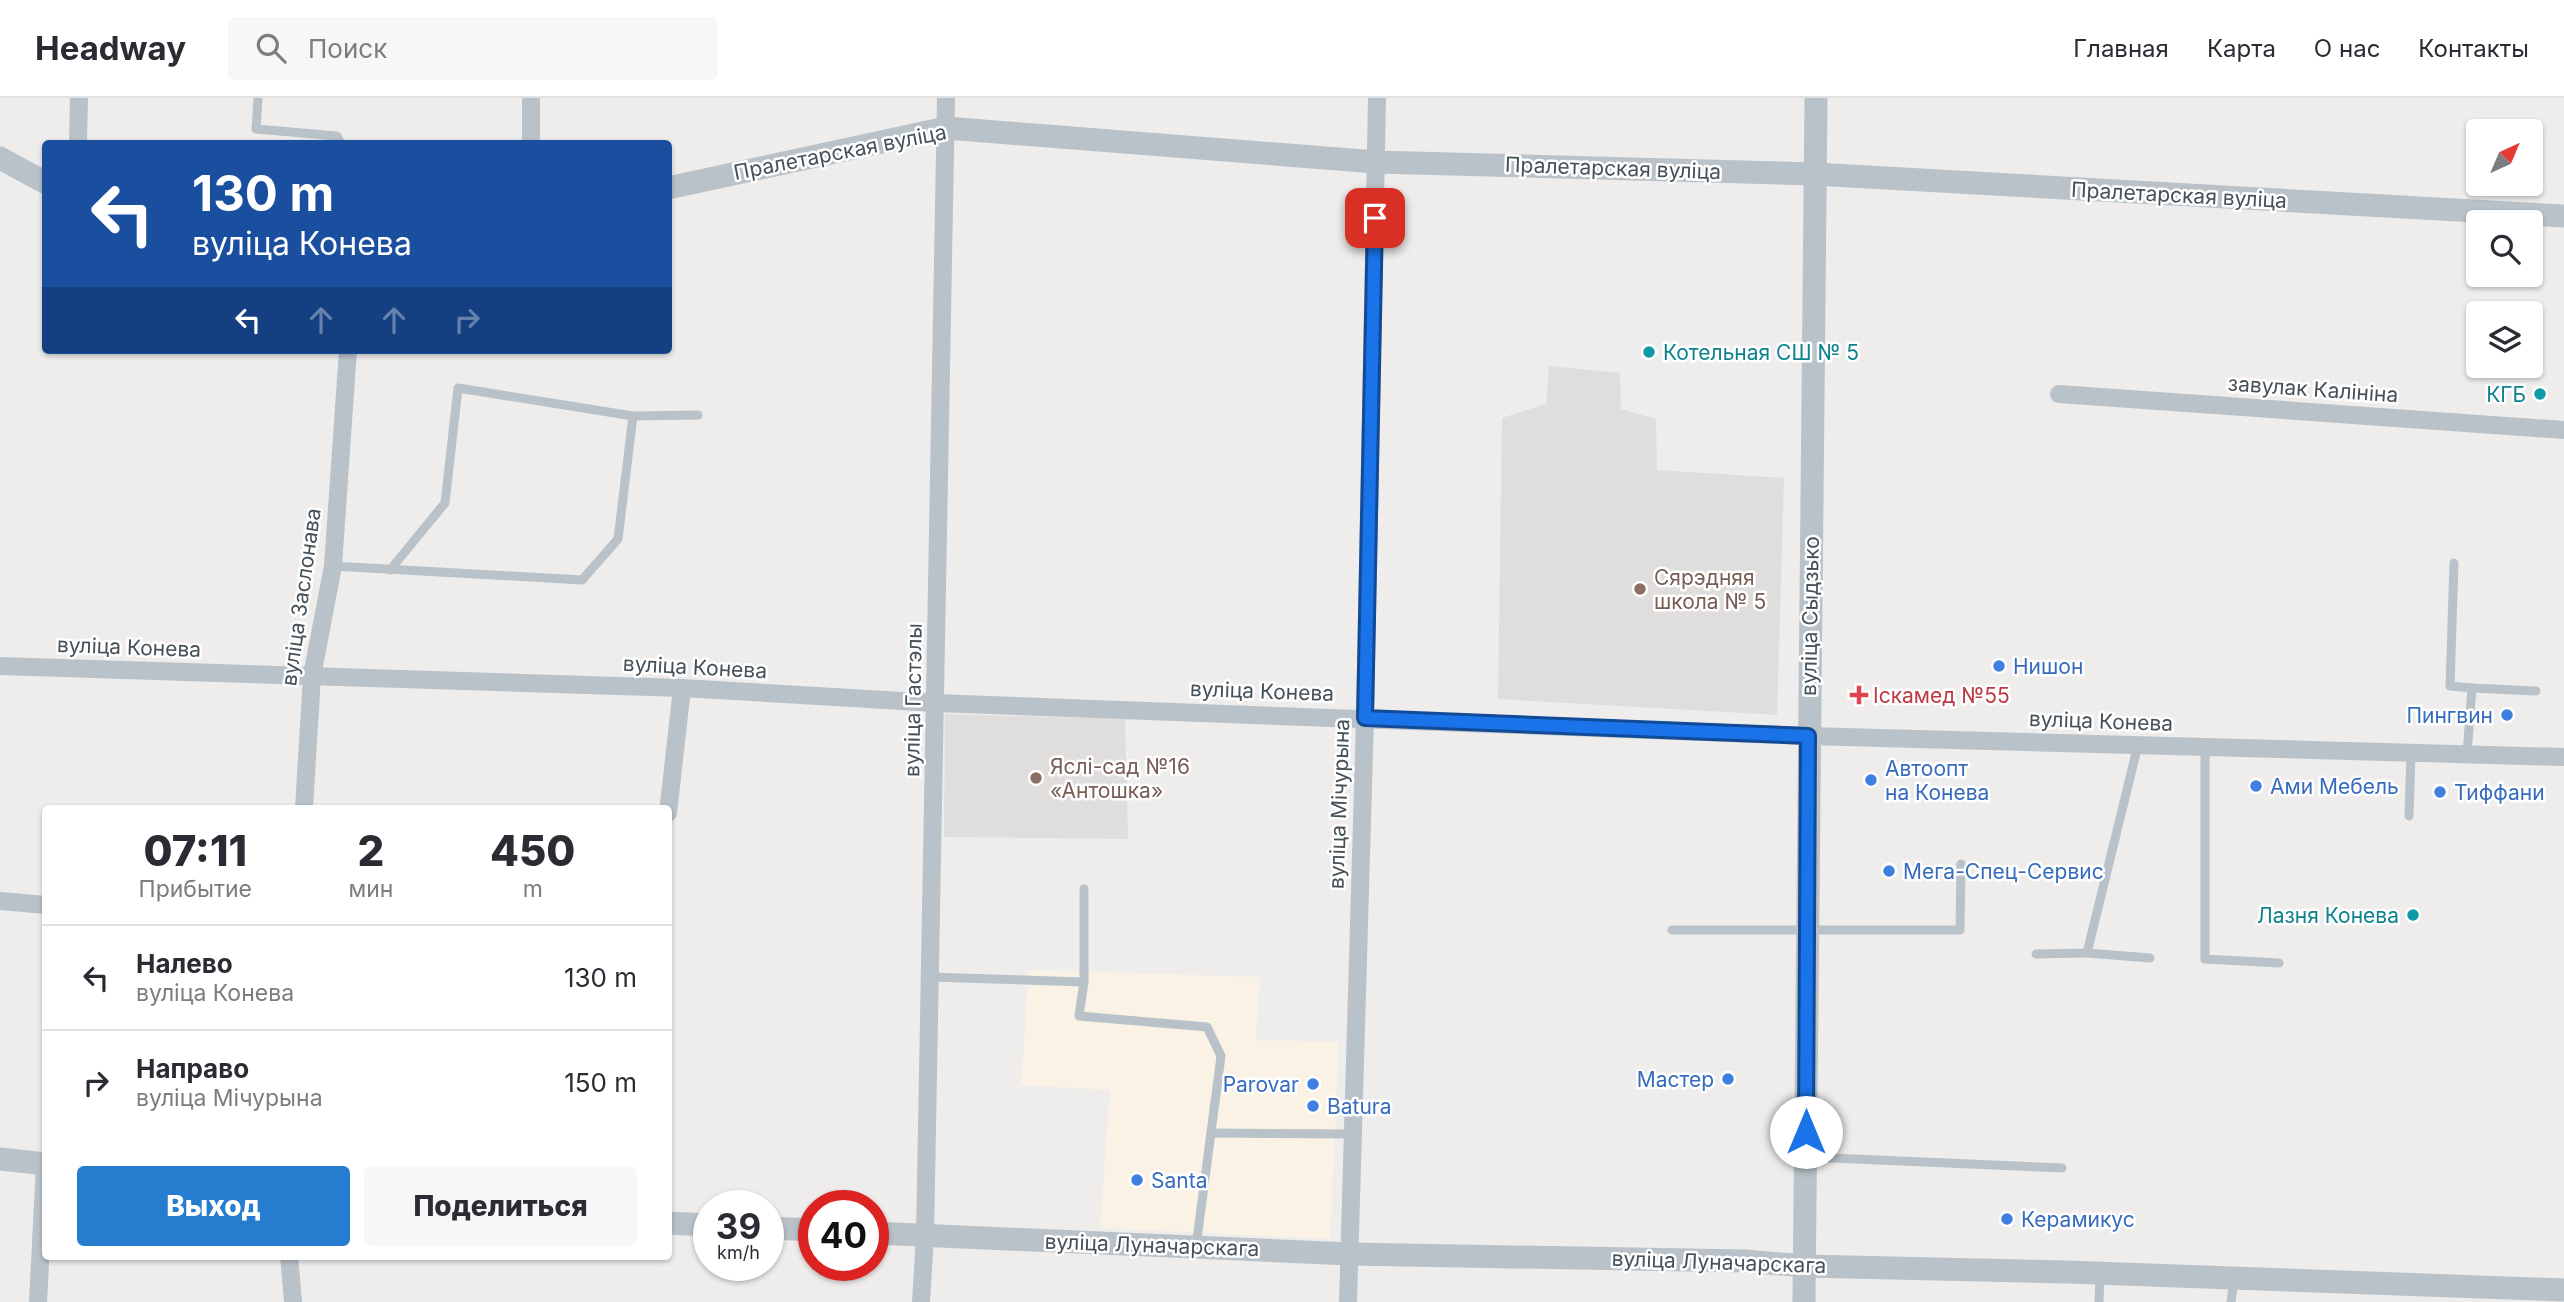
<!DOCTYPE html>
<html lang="ru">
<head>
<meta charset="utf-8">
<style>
	:root { --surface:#fff; --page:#f7f7f7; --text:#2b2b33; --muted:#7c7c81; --line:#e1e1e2; --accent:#267ccf }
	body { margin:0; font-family:Inter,sans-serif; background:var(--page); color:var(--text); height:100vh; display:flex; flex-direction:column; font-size:26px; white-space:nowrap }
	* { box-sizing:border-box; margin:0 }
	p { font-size:23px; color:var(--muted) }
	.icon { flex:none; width:38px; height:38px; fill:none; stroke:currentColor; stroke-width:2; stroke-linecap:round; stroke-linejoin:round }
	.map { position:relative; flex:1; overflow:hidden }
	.panel { position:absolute; left:42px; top:707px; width:630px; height:455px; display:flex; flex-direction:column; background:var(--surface); border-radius:7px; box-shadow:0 2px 5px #0004 }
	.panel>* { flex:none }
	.top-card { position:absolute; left:42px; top:42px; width:630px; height:214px; border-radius:7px; box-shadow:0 2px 5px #0004; background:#1a4fa0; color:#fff; overflow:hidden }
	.needle { width:46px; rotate:44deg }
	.tools { position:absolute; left:2466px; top:21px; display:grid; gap:14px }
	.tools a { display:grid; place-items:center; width:77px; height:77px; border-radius:7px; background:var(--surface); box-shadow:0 2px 5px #0004; font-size:35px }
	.speed { position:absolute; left:693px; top:1092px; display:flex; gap:14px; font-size:35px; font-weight:700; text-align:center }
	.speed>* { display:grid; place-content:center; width:91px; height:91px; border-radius:50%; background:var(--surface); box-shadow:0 2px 5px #0004; line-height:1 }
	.speed small { font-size:18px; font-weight:400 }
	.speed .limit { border:10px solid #d22; background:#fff; color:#111 }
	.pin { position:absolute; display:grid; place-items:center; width:60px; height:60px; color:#fff; margin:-30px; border-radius:14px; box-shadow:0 4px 10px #0006 }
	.me { position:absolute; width:77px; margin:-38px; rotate:0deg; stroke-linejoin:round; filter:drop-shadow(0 0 5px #0008) }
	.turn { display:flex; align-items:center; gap:24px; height:147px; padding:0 35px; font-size:32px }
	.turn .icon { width:91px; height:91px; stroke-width:2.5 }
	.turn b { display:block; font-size:49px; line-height:60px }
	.lanes { display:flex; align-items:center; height:66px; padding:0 35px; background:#0003; justify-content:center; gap:35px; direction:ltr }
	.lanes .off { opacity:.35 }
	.eta { display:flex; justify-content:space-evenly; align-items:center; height:119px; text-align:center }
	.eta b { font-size:42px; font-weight:800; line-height:49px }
	.cta { display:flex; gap:14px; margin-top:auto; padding:14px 35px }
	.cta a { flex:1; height:80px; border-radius:7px; background:var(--accent); color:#fff; font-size:28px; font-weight:800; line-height:80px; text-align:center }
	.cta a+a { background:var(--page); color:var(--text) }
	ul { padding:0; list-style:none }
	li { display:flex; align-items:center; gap:21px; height:105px; padding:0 35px; border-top:2px solid var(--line) }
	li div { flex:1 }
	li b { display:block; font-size:26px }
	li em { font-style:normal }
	header { display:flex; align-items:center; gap:42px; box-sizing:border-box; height:98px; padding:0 35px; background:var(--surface); border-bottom:2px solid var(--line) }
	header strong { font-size:33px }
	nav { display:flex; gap:38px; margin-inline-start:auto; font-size:24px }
	.search { width:490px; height:63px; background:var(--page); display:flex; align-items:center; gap:18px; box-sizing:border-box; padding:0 24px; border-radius:7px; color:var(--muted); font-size:26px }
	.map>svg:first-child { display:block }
	.commercial { fill:#faf2e5 }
	.education { fill:#e0dddd }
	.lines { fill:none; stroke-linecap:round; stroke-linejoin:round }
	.service { stroke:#b8c2c8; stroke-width:9 }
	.minor { stroke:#b8c2c8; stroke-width:18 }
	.tertiary { stroke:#b8c2c8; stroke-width:23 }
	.route-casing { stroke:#114b97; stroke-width:18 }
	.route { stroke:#1a73e8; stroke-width:12 }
	.culture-dot { fill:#0f9aa8; stroke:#fff; stroke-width:2.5 }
	.education-dot { fill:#8d6e63; stroke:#fff; stroke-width:2.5 }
	.shop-dot { fill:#3f7fe0; stroke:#fff; stroke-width:2.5 }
	.health-dot { fill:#e0444e; stroke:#fff; stroke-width:2.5 }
	.labels { text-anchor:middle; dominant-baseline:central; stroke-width:5; stroke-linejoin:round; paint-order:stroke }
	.street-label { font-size:21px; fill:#465158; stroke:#fff }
	.culture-label { font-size:21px; fill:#0d838f; stroke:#fff; text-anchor:end }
	.education-label { font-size:21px; fill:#785e54; stroke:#fff; text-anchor:start }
	.shop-label { font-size:21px; fill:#366cbe; stroke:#fff; text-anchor:start }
	.health-label { font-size:21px; fill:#be3a42; stroke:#fff; text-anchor:start }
</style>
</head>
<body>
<header>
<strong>Headway</strong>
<div class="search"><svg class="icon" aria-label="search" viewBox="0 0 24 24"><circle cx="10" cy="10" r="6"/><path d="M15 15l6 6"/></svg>Поиск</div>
<nav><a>Главная</a><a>Карта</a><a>О нас</a><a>Контакты</a></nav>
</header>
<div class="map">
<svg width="2564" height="1204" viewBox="0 0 2564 1204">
	<rect width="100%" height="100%" fill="#efecec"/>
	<polygon class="commercial" points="1029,872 1260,879 1256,942 1339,944 1330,1141 1100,1130 1110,992 1021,987"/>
	<g class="education">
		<polygon points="1549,268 1620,275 1621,311 1656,321 1657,372 1784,380 1777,617 1498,601 1502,320 1546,306"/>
		<polygon points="945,616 1125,621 1128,741 944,739"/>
	</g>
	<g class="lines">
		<g class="service">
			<polyline points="258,0 256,31 337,38 341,46"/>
			<polyline points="2454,465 2450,588 2472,590"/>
			<polyline points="333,468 582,482 618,441 633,318 698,317"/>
			<polyline points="390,472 445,405 458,290 633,318"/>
			<polyline points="2205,649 2205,861 2279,865"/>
			<polyline points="2467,656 2472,590 2536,593"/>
			<polyline points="2409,718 2411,655"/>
			<polyline points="1672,832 1960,832 1961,766"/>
			<polyline points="2087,855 2150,860"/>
			<polyline points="2036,856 2087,855 2138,647"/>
			<polyline points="930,879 1084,884 1084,791"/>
			<polyline points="1084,884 1079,918 1207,929 1221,958 1196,1149"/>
			<polyline points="1211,1035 1352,1036"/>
			<polyline points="1808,1059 2062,1070"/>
			<polyline points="2099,1204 2100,1177"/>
			<polyline points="2231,1204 2234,1182"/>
		</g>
		<g class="minor">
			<polyline points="78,46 79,0"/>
			<polyline points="531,46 531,0"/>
			<polyline points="2059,296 2564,332"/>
			<polyline points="0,568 682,590 936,605 1808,638 2564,659"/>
			<polyline points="304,710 312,578 333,468 348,252"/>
			<polyline points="668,715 682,590"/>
			<polyline points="0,803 46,807"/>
			<polyline points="289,1158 293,1204"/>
			<polyline points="38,1204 45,1066"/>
			<polyline points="921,1204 925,1138 946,0"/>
			<polyline points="1348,1204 1365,620 1377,0"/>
		</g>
		<g class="tertiary">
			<polyline points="0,60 46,85"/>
			<polyline points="668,90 946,30 1376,64 1814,76 2564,118"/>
			<polyline points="0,1061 46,1066"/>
			<polyline points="668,1125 709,1127"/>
			<polyline points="768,1130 814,1132"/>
			<polyline points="873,1135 1349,1156 1745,1163 1805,1168 2067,1174 2564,1192"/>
			<polyline points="1804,1204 1816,0"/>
		</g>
	</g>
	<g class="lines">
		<g class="route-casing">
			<polyline id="route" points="1375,120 1365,620 1808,638 1806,1034"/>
		</g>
		<use href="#route" class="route"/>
	</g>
	<g class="culture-dot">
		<circle cx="1649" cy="254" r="7"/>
		<circle cx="2540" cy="296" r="7"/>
		<circle cx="2413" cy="817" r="7"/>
	</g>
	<g class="education-dot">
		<circle cx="1640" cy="491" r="7"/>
		<circle cx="1036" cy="680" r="7"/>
	</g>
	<g class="shop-dot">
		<circle cx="1999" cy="568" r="7"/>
		<circle cx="2507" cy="617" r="7"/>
		<circle cx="1871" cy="682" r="7"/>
		<circle cx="2256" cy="688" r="7"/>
		<circle cx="2440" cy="694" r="7"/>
		<circle cx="1889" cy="773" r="7"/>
		<circle cx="1728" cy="981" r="7"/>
		<circle cx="1313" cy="986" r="7"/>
		<circle cx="1313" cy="1008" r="7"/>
		<circle cx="1137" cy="1082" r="7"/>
		<circle cx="2007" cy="1121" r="7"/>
	</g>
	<path class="health-dot" d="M1855.5 586.5h7v7h7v7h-7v7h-7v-7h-7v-7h7z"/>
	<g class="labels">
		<g class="street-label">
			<text transform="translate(840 54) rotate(-11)">Пралетарская вуліца</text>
			<text transform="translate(1613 70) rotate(2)">Пралетарская вуліца</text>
			<text transform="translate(2179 97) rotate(3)">Пралетарская вуліца</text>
			<text transform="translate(2313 291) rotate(4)">завулак Калініна</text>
			<text transform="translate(301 499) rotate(-82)">вуліца Заслонава</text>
			<text transform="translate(1810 518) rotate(-89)">вуліца Сыдзько</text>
			<text transform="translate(129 549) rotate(2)">вуліца Конева</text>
			<text transform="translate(695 569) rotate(3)">вуліца Конева</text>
			<text transform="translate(1262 593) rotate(2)">вуліца Конева</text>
			<text transform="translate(913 602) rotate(-89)">вуліца Гастэлы</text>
			<text transform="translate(2101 623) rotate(2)">вуліца Конева</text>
			<text transform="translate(1339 706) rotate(-88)">вуліца Мічурына</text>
			<text transform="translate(1152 1147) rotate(2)">вуліца Луначарскага</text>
			<text transform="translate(1719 1164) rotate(2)">вуліца Луначарскага</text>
		</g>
		<g class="culture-label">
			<text x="1663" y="254" text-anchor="start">Котельная СШ № 5</text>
			<text x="2526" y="296">КГБ</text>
			<text x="2399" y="817">Лазня Конева</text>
		</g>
		<g class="education-label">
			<text x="1654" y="479">Сярэдняя<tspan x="1654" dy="24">школа № 5</tspan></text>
			<text x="1050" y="668">Яслі-сад №16<tspan x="1050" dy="24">«Антошка»</tspan></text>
		</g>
		<g class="shop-label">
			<text x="2013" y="568">Нишон</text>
			<text x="2493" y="617" text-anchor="end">Пингвин</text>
			<text x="1885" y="670">Автоопт<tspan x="1885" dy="24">на Конева</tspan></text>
			<text x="2270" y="688">Ами Мебель</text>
			<text x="2454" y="694">Тиффани</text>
			<text x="1903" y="773">Мега-Спец-Сервис</text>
			<text x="1714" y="981" text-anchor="end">Мастер</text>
			<text x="1299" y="986" text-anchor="end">Parovar</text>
			<text x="1327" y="1008">Batura</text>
			<text x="1151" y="1082">Santa</text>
			<text x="2021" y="1121">Керамикус</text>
		</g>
		<g class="health-label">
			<text x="1873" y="597">Іскамед №55</text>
		</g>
	</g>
</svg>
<div class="tools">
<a><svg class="needle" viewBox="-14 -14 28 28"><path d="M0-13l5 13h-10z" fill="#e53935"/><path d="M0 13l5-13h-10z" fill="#7c7c81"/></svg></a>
<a><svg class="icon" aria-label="search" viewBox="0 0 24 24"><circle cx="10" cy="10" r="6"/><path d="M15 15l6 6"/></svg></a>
<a><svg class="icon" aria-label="layers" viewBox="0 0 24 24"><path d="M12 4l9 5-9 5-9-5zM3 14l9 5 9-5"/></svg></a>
</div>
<div class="speed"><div>39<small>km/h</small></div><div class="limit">40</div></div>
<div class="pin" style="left:1375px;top:120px;background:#d93025"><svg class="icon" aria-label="arrive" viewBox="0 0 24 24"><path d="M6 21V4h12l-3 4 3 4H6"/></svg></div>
<svg class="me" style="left:1806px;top:1034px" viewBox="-20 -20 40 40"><circle r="19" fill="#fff"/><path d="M0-13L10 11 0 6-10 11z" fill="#1a73e8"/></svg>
<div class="top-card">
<div class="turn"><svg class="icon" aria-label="left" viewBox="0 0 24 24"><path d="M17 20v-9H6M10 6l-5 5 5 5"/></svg><div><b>130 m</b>вуліца Конева</div></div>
<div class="lanes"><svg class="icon" aria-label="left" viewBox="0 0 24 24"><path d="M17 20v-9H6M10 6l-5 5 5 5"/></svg><svg class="icon off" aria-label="ahead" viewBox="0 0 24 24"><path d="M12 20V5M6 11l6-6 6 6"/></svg><svg class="icon off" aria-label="ahead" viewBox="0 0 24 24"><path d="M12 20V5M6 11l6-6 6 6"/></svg><svg class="icon off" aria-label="right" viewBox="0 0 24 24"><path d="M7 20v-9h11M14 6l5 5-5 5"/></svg></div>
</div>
<section class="panel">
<div class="eta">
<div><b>07:11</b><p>Прибытие</p></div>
<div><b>2</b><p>мин</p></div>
<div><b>450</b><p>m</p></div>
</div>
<ul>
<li><svg class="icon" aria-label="left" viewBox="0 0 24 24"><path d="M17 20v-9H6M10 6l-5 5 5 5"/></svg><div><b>Налево</b><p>вуліца Конева</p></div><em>130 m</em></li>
<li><svg class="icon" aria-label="right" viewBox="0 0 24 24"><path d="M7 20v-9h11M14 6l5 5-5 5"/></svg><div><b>Направо</b><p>вуліца Мічурына</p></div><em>150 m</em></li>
</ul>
<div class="cta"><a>Выход</a><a>Поделиться</a></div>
</section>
</div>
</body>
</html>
